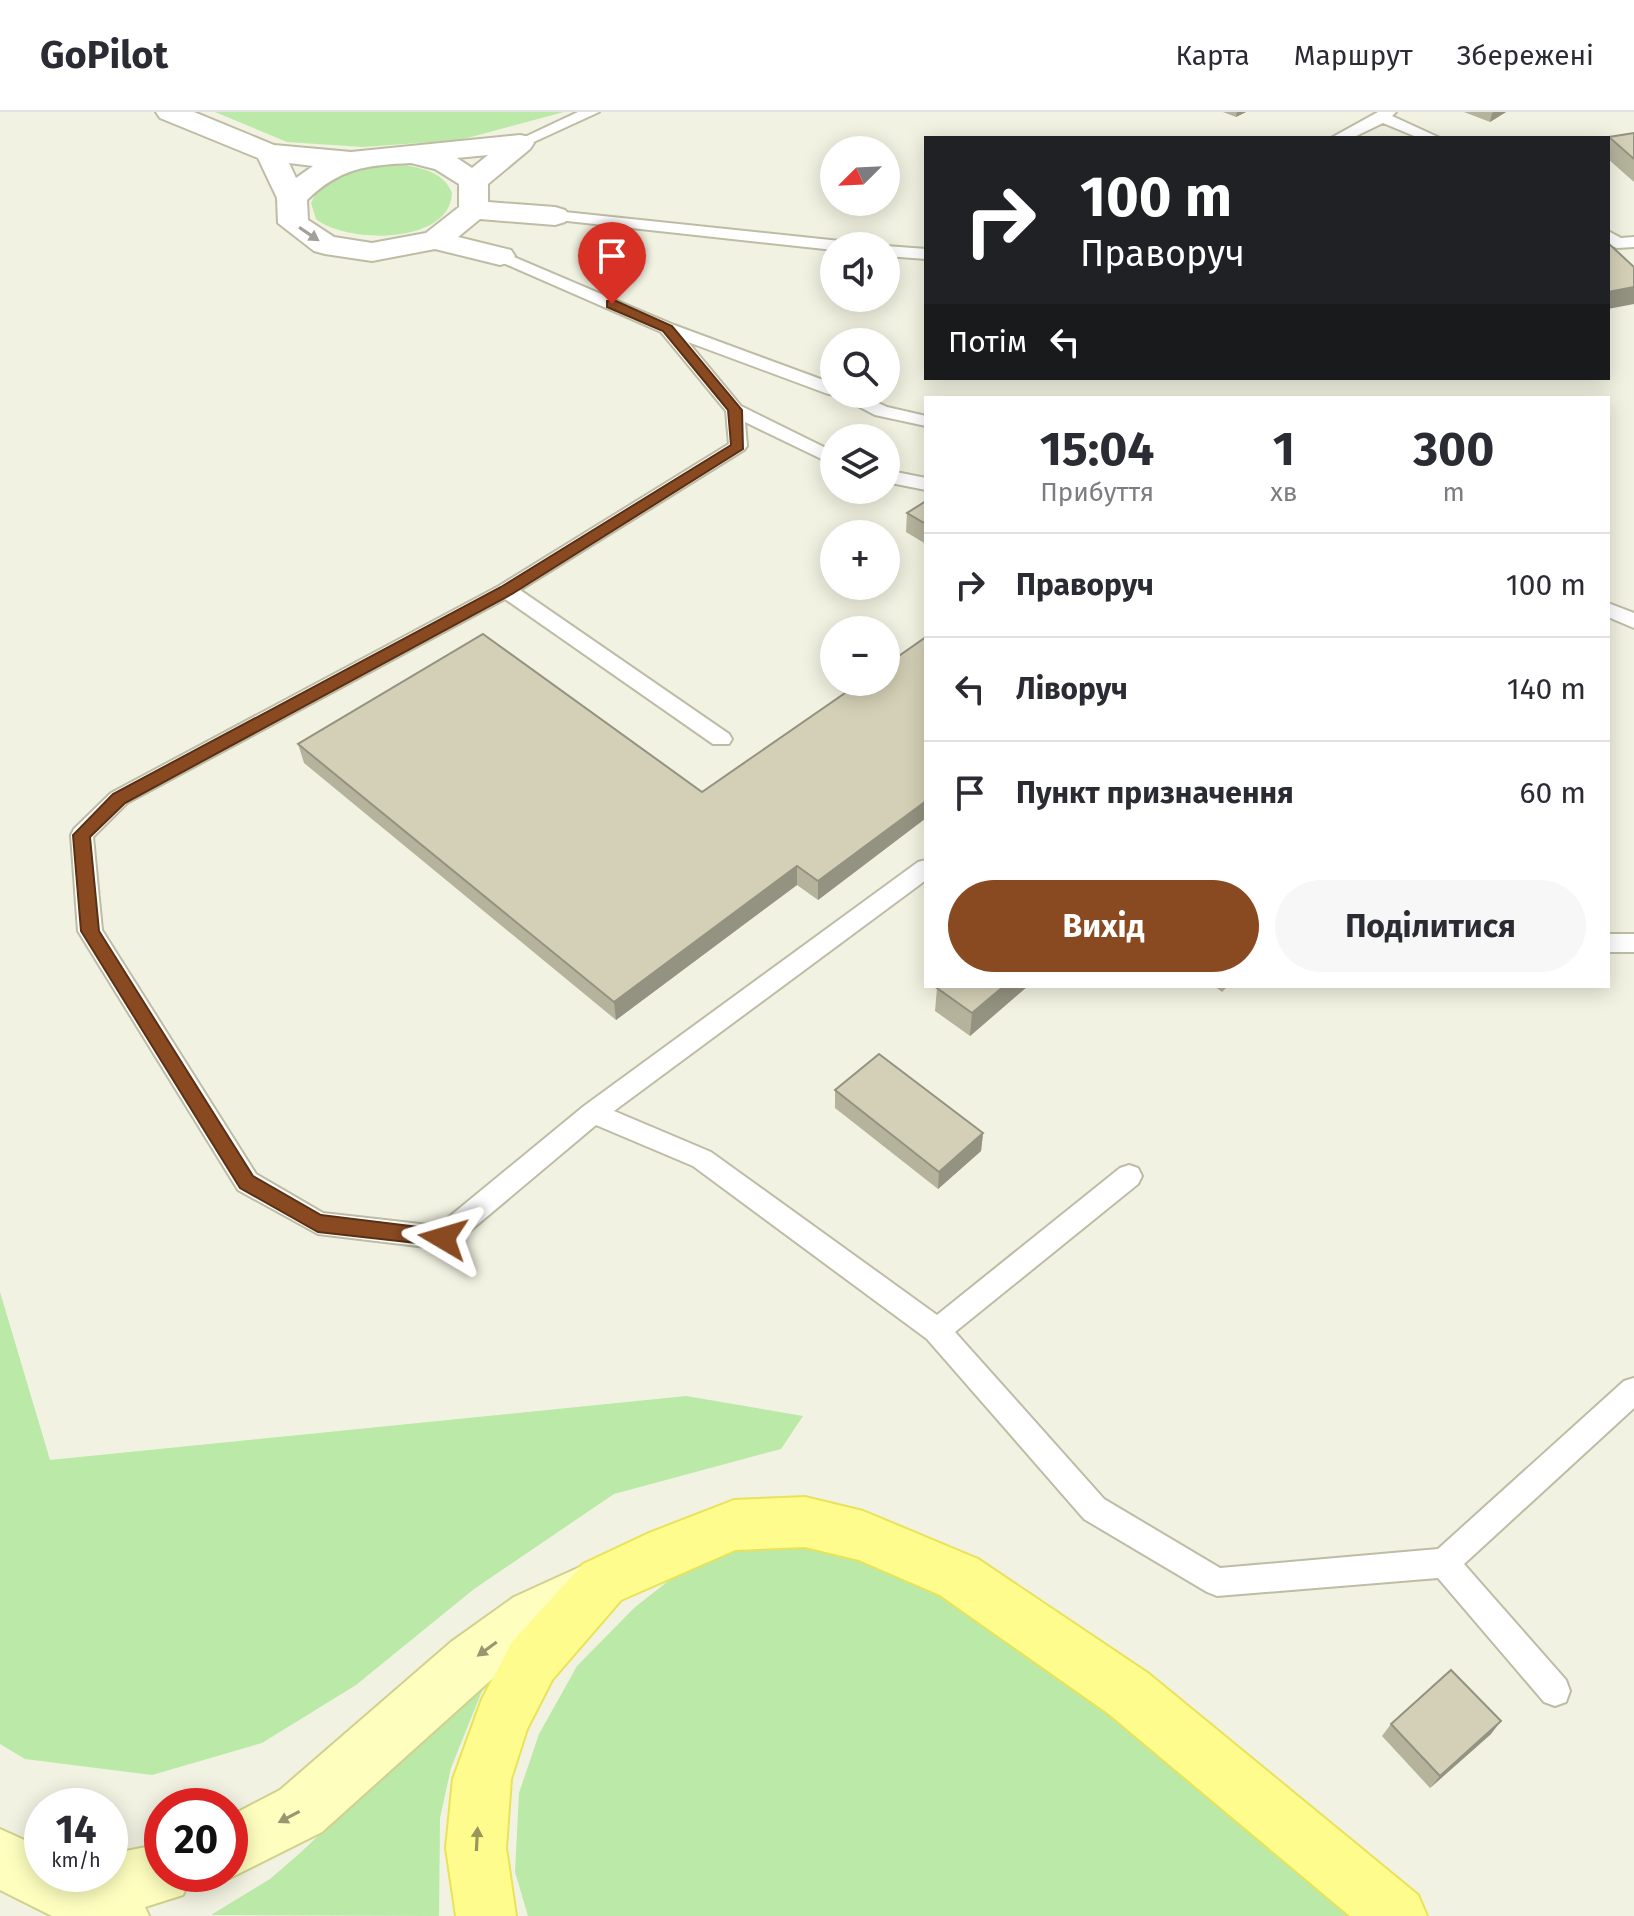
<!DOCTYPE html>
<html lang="uk">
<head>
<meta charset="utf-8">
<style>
	:root { --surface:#fff; --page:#f7f7f7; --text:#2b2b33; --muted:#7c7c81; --line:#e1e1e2; --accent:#8a4a21 }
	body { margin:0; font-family:"Fira Sans",sans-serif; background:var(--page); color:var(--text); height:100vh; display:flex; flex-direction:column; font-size:30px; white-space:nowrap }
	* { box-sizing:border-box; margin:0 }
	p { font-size:26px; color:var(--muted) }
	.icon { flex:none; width:44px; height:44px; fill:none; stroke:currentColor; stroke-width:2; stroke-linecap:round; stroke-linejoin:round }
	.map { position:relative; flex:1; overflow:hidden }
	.drawer { position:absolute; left:924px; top:284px; width:686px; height:592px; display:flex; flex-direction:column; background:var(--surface); border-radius:0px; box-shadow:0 4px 20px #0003 }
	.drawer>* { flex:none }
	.hud { position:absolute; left:924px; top:24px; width:686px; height:244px; border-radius:0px; box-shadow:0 4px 20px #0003; background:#202124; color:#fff; overflow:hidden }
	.needle { width:52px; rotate:246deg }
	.tools { position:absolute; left:820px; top:24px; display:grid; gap:16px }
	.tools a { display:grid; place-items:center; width:80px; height:80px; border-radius:50%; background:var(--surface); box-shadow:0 4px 20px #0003; font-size:40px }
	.speed { position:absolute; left:24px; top:1676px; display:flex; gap:16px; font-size:40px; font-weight:700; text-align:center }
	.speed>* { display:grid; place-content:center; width:104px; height:104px; border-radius:50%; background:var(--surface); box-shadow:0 4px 20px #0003; line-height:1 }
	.speed small { font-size:20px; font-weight:400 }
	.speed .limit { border:12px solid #d22; background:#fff; color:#111 }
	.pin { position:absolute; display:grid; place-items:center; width:68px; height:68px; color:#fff; margin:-82px -34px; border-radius:50% 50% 50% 0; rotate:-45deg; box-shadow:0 0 8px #0007 }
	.pin .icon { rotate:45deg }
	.me { position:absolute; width:88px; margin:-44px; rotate:277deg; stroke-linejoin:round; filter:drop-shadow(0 0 6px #0008) }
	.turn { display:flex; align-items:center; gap:28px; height:168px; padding:0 24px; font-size:36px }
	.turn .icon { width:104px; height:104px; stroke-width:2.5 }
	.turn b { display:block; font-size:56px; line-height:68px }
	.then { display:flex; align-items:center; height:76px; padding:0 24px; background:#0003; gap:16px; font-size:30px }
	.eta { display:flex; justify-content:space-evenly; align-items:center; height:136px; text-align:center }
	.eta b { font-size:48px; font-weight:700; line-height:56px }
	.button { display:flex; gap:16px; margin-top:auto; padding:16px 24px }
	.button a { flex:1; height:92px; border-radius:48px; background:var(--accent); color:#fff; font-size:32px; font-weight:700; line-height:92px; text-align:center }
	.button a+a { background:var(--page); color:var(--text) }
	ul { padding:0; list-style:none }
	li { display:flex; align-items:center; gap:24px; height:104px; padding:0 24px; border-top:2px solid var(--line) }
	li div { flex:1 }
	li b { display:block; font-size:30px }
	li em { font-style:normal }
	header { display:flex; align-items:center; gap:48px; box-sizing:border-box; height:112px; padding:0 40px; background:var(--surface); border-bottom:2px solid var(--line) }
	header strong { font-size:38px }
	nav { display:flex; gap:44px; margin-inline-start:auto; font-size:28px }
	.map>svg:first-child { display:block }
	.green { fill:#bbe9a8 }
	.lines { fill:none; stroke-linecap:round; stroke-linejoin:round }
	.service-casing { stroke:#bebca5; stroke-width:4 }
	.minor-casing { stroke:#bebca5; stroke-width:4 }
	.secondary-casing { stroke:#d1d18d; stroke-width:4 }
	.primary-casing { stroke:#e9e359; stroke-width:4 }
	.service { fill:#fff; fill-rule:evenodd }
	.minor { fill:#fff; fill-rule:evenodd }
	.secondary { fill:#feffbf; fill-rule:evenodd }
	.primary { fill:#fffc8e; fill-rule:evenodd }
	.wall { fill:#b6b39d }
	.shaded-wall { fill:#949280 }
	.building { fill:#d4d0b7; stroke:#949280; stroke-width:2 }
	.oneway { fill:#a2a099 }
	.oneway2 { fill:#989772 }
	.oneway3 { fill:#98965c }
	.route { fill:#8a4a21; stroke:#5a3015; stroke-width:2 }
</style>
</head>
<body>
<header>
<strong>GoPilot</strong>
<nav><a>Карта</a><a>Маршрут</a><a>Збережені</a></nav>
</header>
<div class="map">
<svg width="1634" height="1804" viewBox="0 0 1634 1804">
	<rect width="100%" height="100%" fill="#f2f2e2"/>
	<g class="green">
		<polygon points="215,0 564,0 460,28 363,35 287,30"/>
		<path d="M405,53c20,4 39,8 47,28 -2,52 -105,51 -136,26l-5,-16c14,-35 62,-39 94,-38z"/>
		<polygon points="0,1180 50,1348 686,1284 803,1304 781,1337 614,1382 474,1477 356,1573 262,1631 152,1663 25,1647 0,1632"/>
		<polygon points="824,1429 869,1440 1112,1584 1357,1804 528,1804 515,1760 519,1681 539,1622 577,1554 634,1496 705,1440"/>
		<polygon points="488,1564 451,1656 440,1706 439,1804 211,1803 270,1767 300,1741"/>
	</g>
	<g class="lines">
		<g class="service-casing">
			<g id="service">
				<polygon points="578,0 599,0 525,34 515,34 512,31"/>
				<polygon points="1378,0 1396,0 1392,4 1440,26 1419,26 1383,11 1352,26 1331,26"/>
				<polygon points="555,99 840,129 848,134 834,134 834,138 549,107 547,104"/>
				<polygon points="1608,119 1621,126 1634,125 1634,135 1617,136 1608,132"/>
				<polygon points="886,134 926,137 926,147 886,144"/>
				<polygon points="500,139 674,213 834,272 834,282 859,282 887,295 926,304 926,314 875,303 837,283 828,282 688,230 741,294 834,340 834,353 745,310 747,334 744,338 520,478 729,622 732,627 729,632 713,632 505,487 127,691 93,725 102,818 256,1062 323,1101 438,1114 584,994 918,750 926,748 926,768 614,999 711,1040 937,1203 1120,1056 1129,1053 1138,1056 1142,1064 1138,1072 955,1220 1104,1387 1220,1456 1438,1437 1624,1269 1634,1266 1634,1296 1464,1452 1566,1568 1570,1579 1566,1590 1555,1594 1544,1590 1438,1466 1217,1484 1207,1480 1084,1407 927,1227 693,1054 596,1013 452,1134 443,1137 318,1122 238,1078 78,819 71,723 74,717 111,681 499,474 729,332 726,299 661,220 494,147 492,144 494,141"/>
				<polygon points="886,358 926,366 926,378 886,370"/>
				<polygon points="1608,491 1634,501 1634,516 1608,505"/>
				<rect x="1608" y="822" width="26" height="18"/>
			</g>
		</g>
		<g class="minor-casing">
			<path id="minor" d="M156,0h38l80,33 77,7 169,-17 10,2 4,6 -4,6 -42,35v18l67,5 10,3 5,6 -5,6 -10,3 -75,-6 -22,18 53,13 4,6 -4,6 -11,3 -65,-16 -63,12 -47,-7 -11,-3 -36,-28 -1,-25 -19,-40 -98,-40zM488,43l-16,13 -15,-10zM289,51l24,3 -17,12zM411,51l24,6 24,15v23l-33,26 -54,10 -38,-6 -26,-17 -1,-20c33,-32 59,-35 104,-37z"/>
		</g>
		<g class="secondary-casing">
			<g id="secondary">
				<polygon points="593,1449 612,1456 620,1475 612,1494 552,1523 491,1568 322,1720 230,1766 221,1762 230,1762 230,1704 280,1678 451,1530 514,1485"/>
				<polygon points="0,1717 42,1736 42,1762 110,1762 110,1742 162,1732 162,1762 192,1762 183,1783 145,1795 149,1804 52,1804 0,1778"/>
			</g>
		</g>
		<g class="primary-casing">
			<polygon id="primary" points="805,1385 863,1399 978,1447 1149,1562 1418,1783 1427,1804 1350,1804 1109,1602 940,1483 859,1448 805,1435 735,1438 621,1488 552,1568 527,1617 511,1667 506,1736 516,1804 456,1804 446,1736 453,1667 482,1587 512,1530 583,1452 649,1421 734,1388"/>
		</g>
		<use href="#service" class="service"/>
		<use href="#minor" class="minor"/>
		<use href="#secondary" class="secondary"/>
		<use href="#primary" class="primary"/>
	</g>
	<g class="wall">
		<polygon points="1223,0 1246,0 1236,5"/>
		<polygon points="1464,0 1506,0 1490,10"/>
		<polygon points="1634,21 1634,70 1608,47 1609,25"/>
		<polygon points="926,389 926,432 906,420 907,401"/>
		<polygon points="926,525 926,706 818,788 797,773 616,908 304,651 298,632 702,680"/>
		<polygon points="940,874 1028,874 970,924 935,899 937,876"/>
		<polygon points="1214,874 1228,874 1222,880"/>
		<polygon points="835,978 983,1021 981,1039 938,1077 835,996"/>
		<polygon points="1391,1612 1491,1622 1430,1676 1382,1624"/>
	</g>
	<g class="shaded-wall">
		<polygon points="1237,0 1246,0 1236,5"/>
		<polygon points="1494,0 1506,0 1490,10 1492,1"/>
		<polygon points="1634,175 1634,192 1608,197 1608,180"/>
		<polygon points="926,689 926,706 818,788 818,769"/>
		<polygon points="797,754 797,773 616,908 614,890"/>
		<polygon points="1004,874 1028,874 970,924 972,901"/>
		<polygon points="983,1021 981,1039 938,1077 939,1060"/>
		<polygon points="1501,1609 1491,1622 1430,1676 1440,1664"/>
	</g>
	<g class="building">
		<polygon points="1634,21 1634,47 1609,25"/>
		<polygon points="1608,131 1634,155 1634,175 1608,180"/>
		<polygon points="926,389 926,412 907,401"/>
		<polygon points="483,522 702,680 861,570 886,570 886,553 926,525 926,689 818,769 797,754 614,890 298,632"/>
		<polygon points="940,874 1004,874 972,901 937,876"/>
		<polygon points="879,942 983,1021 939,1060 835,978"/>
		<polygon points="1451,1558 1501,1609 1440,1664 1391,1612"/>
	</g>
	<defs><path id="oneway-solid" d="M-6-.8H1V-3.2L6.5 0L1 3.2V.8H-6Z" transform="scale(2)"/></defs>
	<use class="oneway" href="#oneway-solid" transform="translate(309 122) rotate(34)"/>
	<g class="oneway2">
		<use href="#oneway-solid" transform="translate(487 1537) rotate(144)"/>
		<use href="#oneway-solid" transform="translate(289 1705) rotate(152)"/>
	</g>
	<use class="oneway3" href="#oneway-solid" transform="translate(477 1727) rotate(-87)"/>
	<polygon class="route" points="607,189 616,189 672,214 742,298 743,337 512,482 125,691 90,725 99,819 253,1064 321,1103 443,1118 450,1120 453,1126 450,1132 443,1134 318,1120 240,1076 81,819 73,723 113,682 501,475 731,333 728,298 663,219 607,195"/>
</svg>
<div class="tools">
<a><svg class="needle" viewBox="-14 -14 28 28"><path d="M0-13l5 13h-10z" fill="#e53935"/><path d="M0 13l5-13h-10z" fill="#7c7c81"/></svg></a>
<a><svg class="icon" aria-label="sound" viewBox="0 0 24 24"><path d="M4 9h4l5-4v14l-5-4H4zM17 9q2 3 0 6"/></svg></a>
<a><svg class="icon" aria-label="search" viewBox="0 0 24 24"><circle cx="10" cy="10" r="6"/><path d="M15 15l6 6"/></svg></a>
<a><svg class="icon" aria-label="layers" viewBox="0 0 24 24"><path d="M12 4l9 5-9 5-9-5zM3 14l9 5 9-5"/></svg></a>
<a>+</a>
<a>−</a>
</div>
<div class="speed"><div>14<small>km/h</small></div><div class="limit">20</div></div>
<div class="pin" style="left:612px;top:192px;background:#d93025"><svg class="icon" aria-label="arrive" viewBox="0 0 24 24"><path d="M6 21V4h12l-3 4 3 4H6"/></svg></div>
<svg class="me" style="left:443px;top:1126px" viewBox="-20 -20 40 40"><path d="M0-17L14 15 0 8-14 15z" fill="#8a4a21" stroke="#fff" stroke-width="4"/></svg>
<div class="hud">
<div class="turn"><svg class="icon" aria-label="right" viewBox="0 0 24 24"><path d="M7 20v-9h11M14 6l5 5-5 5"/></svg><div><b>100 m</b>Праворуч</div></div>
<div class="then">Потім<svg class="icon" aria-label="left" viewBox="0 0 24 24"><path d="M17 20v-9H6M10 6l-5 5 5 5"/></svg></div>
</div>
<section class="drawer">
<div class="eta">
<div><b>15:04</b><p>Прибуття</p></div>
<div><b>1</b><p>хв</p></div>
<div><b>300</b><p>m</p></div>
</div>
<ul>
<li><svg class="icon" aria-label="right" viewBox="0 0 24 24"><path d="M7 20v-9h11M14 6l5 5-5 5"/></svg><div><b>Праворуч</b></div><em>100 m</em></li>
<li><svg class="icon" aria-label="left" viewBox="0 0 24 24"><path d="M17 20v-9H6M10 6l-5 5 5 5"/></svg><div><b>Ліворуч</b></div><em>140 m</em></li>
<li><svg class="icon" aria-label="arrive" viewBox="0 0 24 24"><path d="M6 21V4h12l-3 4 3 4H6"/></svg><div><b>Пункт призначення</b></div><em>60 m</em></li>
</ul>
<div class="button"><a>Вихід</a><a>Поділитися</a></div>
</section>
</div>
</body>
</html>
